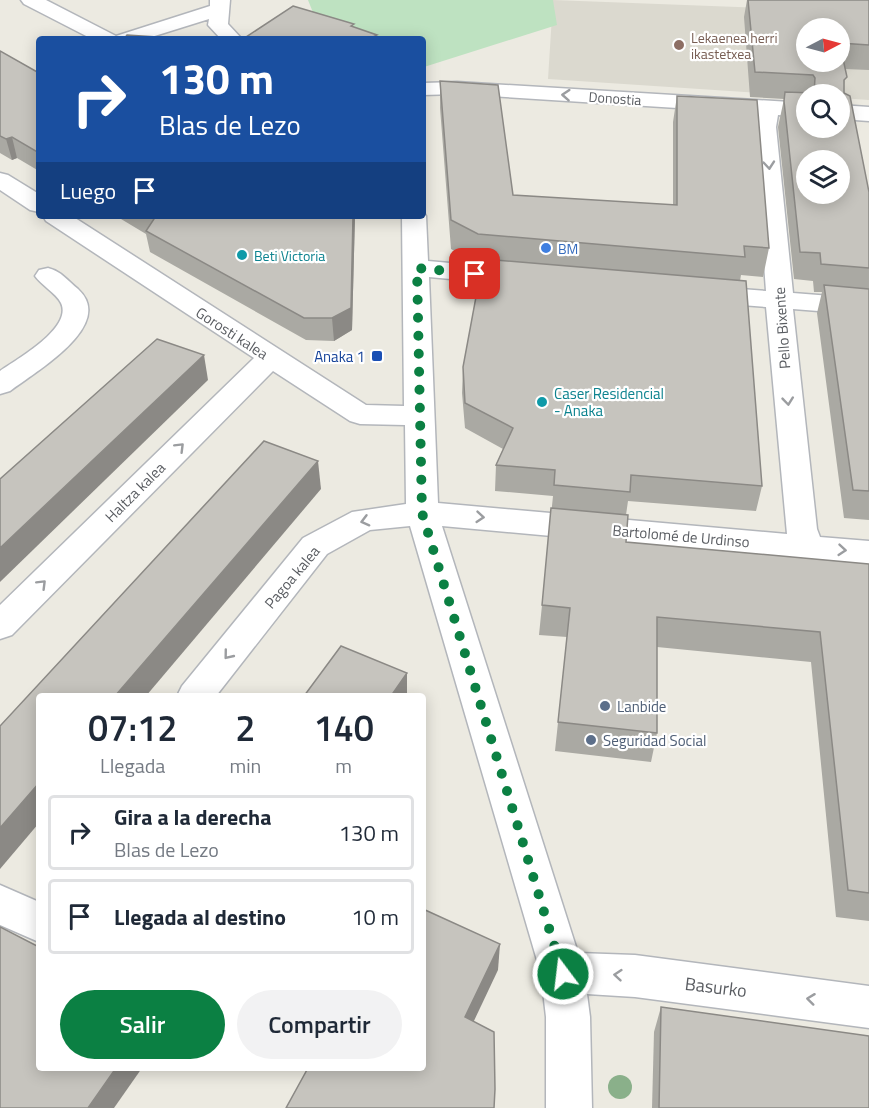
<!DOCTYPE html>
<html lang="es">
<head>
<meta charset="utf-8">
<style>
	:root { --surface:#fff; --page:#f2f2f3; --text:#1f2937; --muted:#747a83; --line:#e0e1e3; --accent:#0b8043 }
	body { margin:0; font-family:"Titillium Web",sans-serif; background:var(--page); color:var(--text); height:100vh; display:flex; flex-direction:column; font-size:22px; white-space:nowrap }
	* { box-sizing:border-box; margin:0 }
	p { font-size:20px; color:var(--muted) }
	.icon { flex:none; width:33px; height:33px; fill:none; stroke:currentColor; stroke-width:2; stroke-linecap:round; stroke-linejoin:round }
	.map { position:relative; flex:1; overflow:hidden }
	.sheet { position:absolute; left:36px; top:693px; width:390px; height:378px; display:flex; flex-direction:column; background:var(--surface); border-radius:6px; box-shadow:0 3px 15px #0003 }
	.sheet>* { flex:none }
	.banner { position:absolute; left:36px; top:36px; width:390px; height:183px; border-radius:6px; box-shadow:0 3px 15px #0003; background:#1a4fa0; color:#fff; overflow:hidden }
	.needle { width:39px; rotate:84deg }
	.fabs { position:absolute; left:796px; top:18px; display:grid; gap:12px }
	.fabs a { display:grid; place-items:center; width:54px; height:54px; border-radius:50%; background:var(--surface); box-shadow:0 3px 15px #0003; font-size:30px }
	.pin { position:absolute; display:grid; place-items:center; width:51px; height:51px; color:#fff; margin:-26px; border-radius:12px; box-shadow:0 3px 9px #0006 }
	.me { position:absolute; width:66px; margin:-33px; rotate:345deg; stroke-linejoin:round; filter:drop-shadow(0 0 4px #0008) }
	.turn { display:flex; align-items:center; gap:21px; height:126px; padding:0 24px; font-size:27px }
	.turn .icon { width:78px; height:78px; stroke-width:2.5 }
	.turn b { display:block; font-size:42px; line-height:51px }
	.then { display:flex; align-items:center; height:57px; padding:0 24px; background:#0003; gap:12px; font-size:22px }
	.eta { display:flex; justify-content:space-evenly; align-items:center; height:102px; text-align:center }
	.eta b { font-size:36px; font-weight:600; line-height:42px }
	.button { display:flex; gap:12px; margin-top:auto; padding:12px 24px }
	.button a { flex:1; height:69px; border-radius:36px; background:var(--accent); color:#fff; font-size:24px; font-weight:600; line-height:69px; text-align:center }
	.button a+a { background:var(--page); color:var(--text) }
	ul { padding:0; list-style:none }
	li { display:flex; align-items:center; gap:18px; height:75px; margin:0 12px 9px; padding:0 12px; border:3px solid var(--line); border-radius:6px }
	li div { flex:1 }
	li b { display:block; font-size:22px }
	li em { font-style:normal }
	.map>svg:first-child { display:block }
	.education { fill:#dbd9cf; fill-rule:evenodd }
	.green { fill:#bee2c1 }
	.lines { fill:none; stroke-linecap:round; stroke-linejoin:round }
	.minor-casing { stroke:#b3b6bb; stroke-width:3 }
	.minor { fill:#fff; fill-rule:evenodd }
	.tree { fill:#8ab08a }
	.wall { fill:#aaa9a3 }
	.shaded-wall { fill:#8b8985 }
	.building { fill:#c6c4be; stroke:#8b8985; stroke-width:1.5; fill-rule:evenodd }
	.oneway { stroke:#9b9da0 }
	.route { stroke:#0b8043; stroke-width:10; stroke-dasharray:0 18 }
	.education-dot { fill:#8d6e63; stroke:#fff; stroke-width:2 }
	.shop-dot { fill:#3f7fe0; stroke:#fff; stroke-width:2 }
	.culture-dot { fill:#0f9aa8; stroke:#fff; stroke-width:2 }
	.transit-dot { fill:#1a4fb4; stroke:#fff; stroke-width:2 }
	.service-dot { fill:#5c6f8a; stroke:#fff; stroke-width:2 }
	.labels { text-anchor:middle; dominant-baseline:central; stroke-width:4.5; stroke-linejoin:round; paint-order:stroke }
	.far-education-label { font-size:14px; fill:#785e54; stroke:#fff; text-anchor:start }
	.far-street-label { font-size:14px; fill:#595c61; stroke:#fff }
	.far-shop-label { font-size:14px; fill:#366cbe; stroke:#fff; text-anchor:start }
	.far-culture-label { font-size:14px; fill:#0d838f; stroke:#fff; text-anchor:start }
	.street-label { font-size:15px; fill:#595c61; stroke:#fff }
	.transit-label { font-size:15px; fill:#164399; stroke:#fff; text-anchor:end }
	.culture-label { font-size:15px; fill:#0d838f; stroke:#fff; text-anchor:start }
	.service-label { font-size:15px; fill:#4e5e75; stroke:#fff; text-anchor:start }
	.near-street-label { font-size:18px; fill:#595c61; stroke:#fff }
</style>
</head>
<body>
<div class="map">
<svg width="869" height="1108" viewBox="0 0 869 1108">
	<rect width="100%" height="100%" fill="#eceae1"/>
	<path class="education" d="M553,0l316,12v88l-29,-2v-4l-33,2 -259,-17zM807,28h33v34h-33z"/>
	<polygon class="green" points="308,0 553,0 557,25 424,67 423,39 359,39 316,20"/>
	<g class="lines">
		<g class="minor-casing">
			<g id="minor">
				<polygon points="21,0 46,0 116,36 210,6 210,0 230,0 228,24 242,39 221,39 208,25 209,19 145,39 92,39 24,4"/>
				<polygon points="457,82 807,103 807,117 778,115 776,127 793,293 869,299 869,315 793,309 817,529 820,537 869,541 869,565 442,526 578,953 635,955 869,986 869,1028 635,997 587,994 590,1017 592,1108 546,1108 546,1017 541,974 410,526 370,530 327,554 216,696 177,696 182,686 303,538 352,512 406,504 405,425 360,424 350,421 273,371 12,635 0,639 0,605 254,358 46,221 43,216 72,216 366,405 404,406 402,216 423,216 423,211 426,216 428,261 525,270 534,272 538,278 534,284 525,286 429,277 438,503 787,534 766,307 702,302 693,300 689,294 693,288 702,286 766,291 754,127 756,113 457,94 423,95 423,83"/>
				<polygon points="840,105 869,107 869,121 840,119"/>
				<polygon points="0,173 8,175 39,194 39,212 30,210 0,190"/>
				<path d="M48,268c13,3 20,13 30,21 39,36 -43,83 -68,102l-10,3v-23c17,-12 73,-43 61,-68 -5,-10 -20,-18 -26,-27l4,-6z"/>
				<polygon points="0,885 39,902 39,942 0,925"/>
			</g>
		</g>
		<use href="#minor" class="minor"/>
	</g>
	<circle class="tree" cx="620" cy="1087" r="12"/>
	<g class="wall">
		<polygon points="747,0 869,0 869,70 845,69 844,89 844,93 869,192 869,520 844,518 817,313 822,292 814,292 813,281 794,279 778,127 784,99 750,97 744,17"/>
		<polygon points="0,51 39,73 39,171 17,158 12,160 0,153"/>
		<polygon points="440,81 513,195 673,205 673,122 677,96 769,248 763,277 741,275 740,281 762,486 756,511 628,501 626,515 626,542 869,564 869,921 836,917 811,662 657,647 657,733 651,762 555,751 567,637 539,635 553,496 495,491 496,465 503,449 465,428 462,393 463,367 482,263 477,263 451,249 440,108"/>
		<polygon points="116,216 355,216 352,330 334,341 306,340 150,252 146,234"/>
		<polygon points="661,1007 869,1108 652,1108 654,1032"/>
	</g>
	<g class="shaded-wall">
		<polygon points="377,35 377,39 369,39"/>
		<polygon points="12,137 17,158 12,160 6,139"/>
		<polygon points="353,216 355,216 352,330 334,341 332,318"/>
		<polygon points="204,355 208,380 0,582 0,548"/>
		<polygon points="318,461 321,489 146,696 115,696"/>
		<polygon points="407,673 407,696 391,696"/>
		<polygon points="39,783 39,823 0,869 0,828"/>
		<polygon points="500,944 498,970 464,1042 465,1017"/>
		<polygon points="116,1068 142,1068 114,1108 88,1108"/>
	</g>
	<g class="building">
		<path d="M748,0h121v45l-29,-2v-15h-33v34h33v-17l7,32 -3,3v13l6,3 19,96v76l-48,-4 -1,-11 -20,-1 -16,-151 1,-9 29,1 1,-15 -2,-3 -58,-3zM807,94h33v34h-33zM807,160h33v34h-33z"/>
		<polygon points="293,6 354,24 351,26 377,35 369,39 243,39"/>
		<polygon points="127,35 188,39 124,39"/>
		<polygon points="0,51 39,73 39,153 12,137 6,139 0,136"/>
		<polygon points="440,81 498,85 513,195 677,205 677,96 757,100 769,248 744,246 745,257 478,234 451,220"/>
		<polygon points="149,216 353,216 351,308 332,318 304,318 146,231 154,219"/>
		<polygon points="483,259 746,281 762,486 631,475 630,492 554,485 555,470 496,465 513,428 465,403 463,367"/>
		<polygon points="824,285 869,289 869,491 853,490"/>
		<polygon points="157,339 204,355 0,548 0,479"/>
		<polygon points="264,441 318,461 115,696 39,696 39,783 0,828 0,726"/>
		<polygon points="551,508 628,515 626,542 869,564 869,893 848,890 820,632 657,617 657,733 558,722 570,608 542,605"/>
		<polygon points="341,646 407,673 391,696 304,696"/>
		<polygon points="423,909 500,944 465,1017 494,1032 495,1089 494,1108 286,1108 308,1068 423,1068"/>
		<polygon points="0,927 39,947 39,1068 116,1068 88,1108 0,1108"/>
		<polygon points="661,1007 869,1036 869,1108 659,1108"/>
	</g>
	<defs><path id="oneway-chevron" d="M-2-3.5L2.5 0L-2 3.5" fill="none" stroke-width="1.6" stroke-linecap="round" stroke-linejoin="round" transform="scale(1.5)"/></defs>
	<g class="oneway">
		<use href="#oneway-chevron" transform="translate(566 95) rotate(-176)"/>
		<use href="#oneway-chevron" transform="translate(769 165) rotate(85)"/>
		<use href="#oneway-chevron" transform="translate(788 401) rotate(84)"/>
		<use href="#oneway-chevron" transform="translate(180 447) rotate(-45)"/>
		<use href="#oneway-chevron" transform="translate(480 517) rotate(5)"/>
		<use href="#oneway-chevron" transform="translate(365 521) rotate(165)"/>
		<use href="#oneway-chevron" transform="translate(842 550) rotate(5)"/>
		<use href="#oneway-chevron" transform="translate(42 584) rotate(-45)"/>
		<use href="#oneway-chevron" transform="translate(228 655) rotate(129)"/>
		<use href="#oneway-chevron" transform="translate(618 975) rotate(-175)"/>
		<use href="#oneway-chevron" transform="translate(811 999) rotate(-173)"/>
	</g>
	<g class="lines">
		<polyline class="route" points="475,274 417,268 422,513 563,974"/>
	</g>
	<circle class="education-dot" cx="679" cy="45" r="6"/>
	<circle class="shop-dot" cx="546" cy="248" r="6"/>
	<g class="culture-dot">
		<circle cx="242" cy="255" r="6"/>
		<circle cx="542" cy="402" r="6"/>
	</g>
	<rect class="transit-dot" x="371" y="350" width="12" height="12" rx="3"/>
	<g class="service-dot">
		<circle cx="605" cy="706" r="6"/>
		<circle cx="591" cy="740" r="6"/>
	</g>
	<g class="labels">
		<g class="far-education-label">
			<text x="691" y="37">Lekaenea herri<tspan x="691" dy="16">ikastetxea</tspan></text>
		</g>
		<g class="far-street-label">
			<text transform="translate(615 98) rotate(4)">Donostia</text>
		</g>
		<g class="far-shop-label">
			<text x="558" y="248">BM</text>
		</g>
		<g class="far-culture-label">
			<text x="254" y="255">Beti Victoria</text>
		</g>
		<g class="street-label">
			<text transform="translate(782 328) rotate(-94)">Pello Bixente</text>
			<text transform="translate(232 333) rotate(33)">Gorosti kalea</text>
			<text transform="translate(135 492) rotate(-45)">Haltza kalea</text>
			<text transform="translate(681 536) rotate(5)">Bartolomé de Urdinso</text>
			<text transform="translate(292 577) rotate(-50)">Pagoa kalea</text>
		</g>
		<g class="transit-label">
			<text x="365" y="356">Anaka 1</text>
		</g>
		<g class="culture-label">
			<text x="554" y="393">Caser Residencial<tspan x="554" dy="17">- Anaka</tspan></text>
		</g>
		<g class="service-label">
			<text x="617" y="706">Lanbide</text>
			<text x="603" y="740">Seguridad Social</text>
		</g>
		<g class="near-street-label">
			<text transform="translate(716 987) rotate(7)">Basurko</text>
		</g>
	</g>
</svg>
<div class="fabs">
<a><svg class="needle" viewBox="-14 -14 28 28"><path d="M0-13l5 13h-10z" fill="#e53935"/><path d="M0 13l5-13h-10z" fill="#747a83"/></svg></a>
<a><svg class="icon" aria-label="search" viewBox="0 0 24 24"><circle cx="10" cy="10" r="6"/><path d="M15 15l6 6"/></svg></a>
<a><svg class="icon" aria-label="layers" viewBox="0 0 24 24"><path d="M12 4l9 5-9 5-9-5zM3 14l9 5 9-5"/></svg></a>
</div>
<div class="pin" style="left:475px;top:274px;background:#d93025"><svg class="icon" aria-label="arrive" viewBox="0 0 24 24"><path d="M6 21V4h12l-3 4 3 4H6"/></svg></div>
<svg class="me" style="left:563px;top:974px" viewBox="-20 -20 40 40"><circle r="17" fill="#0b8043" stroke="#fff" stroke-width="3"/><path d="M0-11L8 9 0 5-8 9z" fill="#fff"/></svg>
<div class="banner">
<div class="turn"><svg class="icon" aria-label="right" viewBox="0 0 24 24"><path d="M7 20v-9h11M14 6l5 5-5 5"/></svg><div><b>130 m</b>Blas de Lezo</div></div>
<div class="then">Luego<svg class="icon" aria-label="arrive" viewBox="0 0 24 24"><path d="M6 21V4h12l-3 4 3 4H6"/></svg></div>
</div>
<section class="sheet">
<div class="eta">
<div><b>07:12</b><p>Llegada</p></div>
<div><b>2</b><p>min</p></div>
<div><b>140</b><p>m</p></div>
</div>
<ul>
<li><svg class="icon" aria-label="right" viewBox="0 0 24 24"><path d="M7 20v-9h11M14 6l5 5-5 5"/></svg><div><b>Gira a la derecha</b><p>Blas de Lezo</p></div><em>130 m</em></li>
<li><svg class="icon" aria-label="arrive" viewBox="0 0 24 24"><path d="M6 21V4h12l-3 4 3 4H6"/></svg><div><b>Llegada al destino</b></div><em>10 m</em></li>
</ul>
<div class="button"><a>Salir</a><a>Compartir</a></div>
</section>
</div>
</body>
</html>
